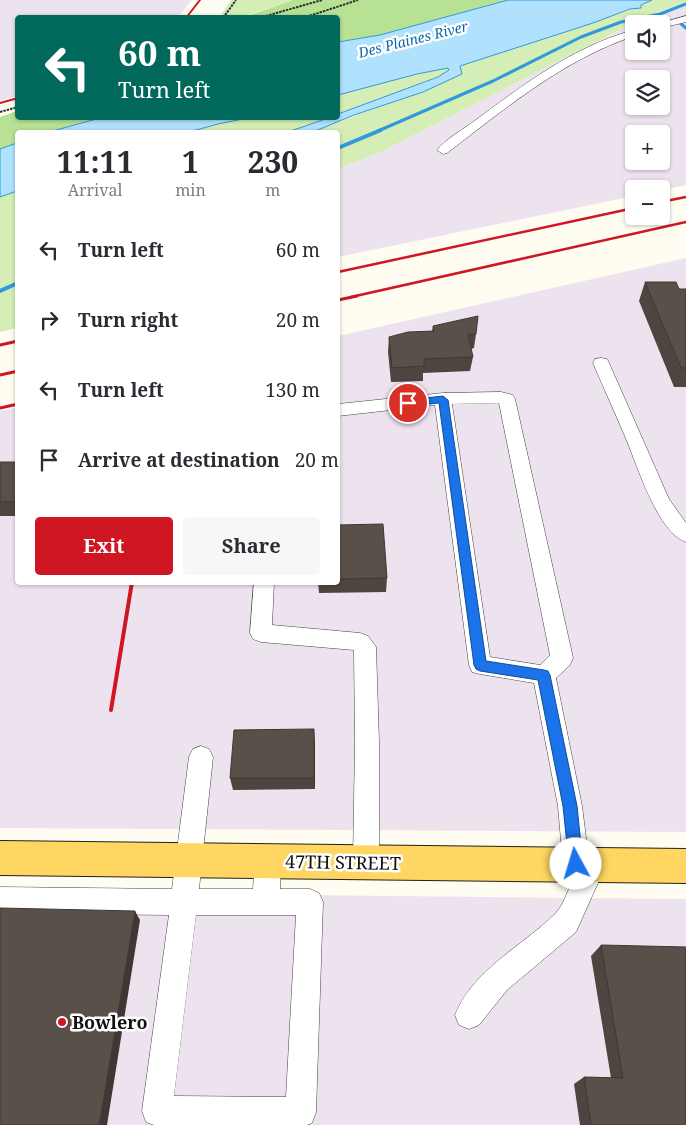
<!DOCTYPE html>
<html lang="en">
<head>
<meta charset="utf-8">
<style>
	:root { --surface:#fff; --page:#f7f7f7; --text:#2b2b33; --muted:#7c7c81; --accent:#cf1723 }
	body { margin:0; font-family:"Noto Serif",serif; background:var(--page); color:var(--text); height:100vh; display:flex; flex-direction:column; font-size:19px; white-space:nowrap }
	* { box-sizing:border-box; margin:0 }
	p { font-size:16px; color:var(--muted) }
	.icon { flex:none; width:28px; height:28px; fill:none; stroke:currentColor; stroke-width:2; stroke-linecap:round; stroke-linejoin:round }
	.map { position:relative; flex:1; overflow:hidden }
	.side { position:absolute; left:15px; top:130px; width:325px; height:455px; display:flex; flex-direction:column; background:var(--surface); border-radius:5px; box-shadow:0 1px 4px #0004 }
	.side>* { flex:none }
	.banner { position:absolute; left:15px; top:15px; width:325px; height:105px; border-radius:5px; box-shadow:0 1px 4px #0004; background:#00695c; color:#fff; overflow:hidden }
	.buttons { position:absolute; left:625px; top:15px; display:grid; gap:10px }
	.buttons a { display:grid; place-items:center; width:45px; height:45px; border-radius:5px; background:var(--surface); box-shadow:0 1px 4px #0004; font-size:25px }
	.pin { position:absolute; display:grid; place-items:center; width:42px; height:42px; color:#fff; margin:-21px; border:2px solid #fff; border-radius:50%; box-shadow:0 1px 5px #0007 }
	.me { position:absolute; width:55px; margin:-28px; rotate:354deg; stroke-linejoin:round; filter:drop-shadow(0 0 4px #0008) }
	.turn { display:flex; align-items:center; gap:18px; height:105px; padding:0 20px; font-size:22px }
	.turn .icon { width:65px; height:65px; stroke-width:2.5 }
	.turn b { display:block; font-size:35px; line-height:42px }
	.eta { display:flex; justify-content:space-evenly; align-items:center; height:85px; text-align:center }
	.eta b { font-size:30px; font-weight:700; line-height:35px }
	.primary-button { display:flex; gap:10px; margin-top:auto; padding:10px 20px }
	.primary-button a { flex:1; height:58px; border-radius:5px; background:var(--accent); color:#fff; font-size:20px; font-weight:700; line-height:58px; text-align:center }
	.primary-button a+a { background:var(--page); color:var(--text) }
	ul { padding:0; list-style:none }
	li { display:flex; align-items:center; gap:15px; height:70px; padding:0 20px }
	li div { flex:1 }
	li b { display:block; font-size:19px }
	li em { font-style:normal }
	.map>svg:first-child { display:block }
	.industrial { fill:#ede3ee; fill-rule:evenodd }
	.green { fill:#d4eeb6 }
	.forest { fill:#b7e193 }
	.water { fill:#b0e1fd; stroke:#2f99dc }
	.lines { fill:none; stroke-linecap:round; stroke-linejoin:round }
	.stream-far1 { stroke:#2f99dc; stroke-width:3 }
	.stream { stroke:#2f99dc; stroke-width:4 }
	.minor-casing { stroke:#424242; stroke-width:1 }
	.major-casing { stroke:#202020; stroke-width:2 }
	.path { stroke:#313131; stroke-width:2; stroke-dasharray:2.5 1; stroke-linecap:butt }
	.minor { fill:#fff; fill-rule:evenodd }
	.major { fill:#ffd661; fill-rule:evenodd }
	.rail-far3 { stroke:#cf1723; stroke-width:2 }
	.rail-far2 { stroke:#cf1723; stroke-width:2.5 }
	.rail-far1 { stroke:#cf1723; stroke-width:3 }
	.rail { stroke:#cf1723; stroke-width:4 }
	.wall { fill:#4d4540 }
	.shaded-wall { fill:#3e3834 }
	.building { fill:#59504a; stroke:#3e3834 }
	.route { fill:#1a73e8; stroke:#114b97 }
	.poi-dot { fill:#cf1723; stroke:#fff; stroke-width:2 }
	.labels { text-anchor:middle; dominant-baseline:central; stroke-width:5; stroke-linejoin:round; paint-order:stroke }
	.far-water-label { font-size:14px; font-style:italic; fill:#0a69af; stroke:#fff }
	.near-street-label { font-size:18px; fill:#0f0f0f; stroke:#fff }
	.near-poi-label { font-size:18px; font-weight:bold; fill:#0f0f0f; stroke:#fff; text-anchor:start }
</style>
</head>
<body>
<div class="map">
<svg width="686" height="1125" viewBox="0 0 686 1125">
	<rect width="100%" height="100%" fill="#fffcf1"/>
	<g class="industrial">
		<polygon points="0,0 192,0 178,17 18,18 17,96 0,101"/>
		<path d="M686,2v183l-25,5 -27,-1v7l-296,61v-88l45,-18 264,-135zM634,24h27v27h-27zM634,79h27v27h-27zM634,134h27v27h-27z"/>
		<polygon points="686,258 686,832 0,828 0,411 17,407 18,582 338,582 338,336"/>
		<polygon points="0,892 686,899 686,1125 0,1125"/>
	</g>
	<g class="green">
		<polygon points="231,0 293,0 242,17 219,18"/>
		<path d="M652,0h34v2l-39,14 -264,135 -45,18v-37h-25l148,-57 -1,-9c38,-14 78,-26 117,-39 26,-8 51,-15 75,-27z"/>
		<polygon points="448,68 450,70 438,77 338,114 338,95 417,74"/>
		<polygon points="248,118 328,118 288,132 189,132 218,124"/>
		<polygon points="17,191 17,328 0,332 0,197"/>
	</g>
	<g class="forest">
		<polygon points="293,0 508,0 380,35 338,42 338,18 242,18"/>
		<polygon points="17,111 18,118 100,118 49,132 18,132 17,143 0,149 0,117"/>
	</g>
	<g class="water">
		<polygon points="508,0 652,0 641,5 641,8 630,9 593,23 460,66 462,74 423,92 354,115 313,132 288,132 328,118 338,118 338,114 438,77 449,70 448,68 417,74 338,95 338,42 380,35"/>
		<polygon points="100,118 248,118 218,124 189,132 49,132"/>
		<polygon points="17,143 17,191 0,197 0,149"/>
	</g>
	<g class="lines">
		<g class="stream-far1">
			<polyline points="680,23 686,28"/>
			<polyline points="378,131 493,81 581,37 621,22 660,14 686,4"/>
		</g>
		<g class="stream">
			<polyline points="338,148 381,130"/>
			<polyline points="0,291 18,283"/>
		</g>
		<g class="minor-casing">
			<g id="minor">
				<polygon points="686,16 686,22 661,28 661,24 657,24"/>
				<path d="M634,30v6c-71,24 -128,72 -187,117l-4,1 -6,-4c9,-11 25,-20 36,-28 50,-37 101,-76 161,-92z"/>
				<path d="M601,358l6,1 2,4 60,136 17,24v19c-29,-9 -50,-81 -62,-108 -10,-24 -21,-47 -31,-71l2,-4z"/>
				<path d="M501,392l12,3 2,4 58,259 -3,7 -14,13 26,128 6,48 5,-2 9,4 4,9 -30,67 -69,58 -28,35 -10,4 -10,-4 -4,-10c18,-45 66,-68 100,-101 9,-9 14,-27 19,-38l-7,-3 -4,-9 -5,-58 -24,-123 -54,-9 -8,-2 -3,-7 -34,-260 -97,11v-12l105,-11zM499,403l51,252 -10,10 -50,-8 -38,-253z"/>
				<polygon points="254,582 274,582 272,625 360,633 368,636 376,647 379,743 379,862 375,871 366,875 357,871 353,862 355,743 354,650 261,642 253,639 250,633"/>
				<path d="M201,746l8,3 4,8 -14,132h54l2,-28 4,-9 9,-4 9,4 4,9 -1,28h30l9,4 4,9 -7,210 -4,11 -5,2h-153l-8,-3 -4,-11 27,-196 -169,-2v-26l172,2 17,-132 4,-8zM196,915h100l-10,182 -112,-1z"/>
			</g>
		</g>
		<g class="major-casing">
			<polygon id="major" points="0,841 686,849 686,883 0,875"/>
		</g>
		<g class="path">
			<polyline points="223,18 236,0"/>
			<polyline points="259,18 322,0"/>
			<polyline points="303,18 358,0"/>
			<polyline points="0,112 18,107"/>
		</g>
		<use href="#minor" class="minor"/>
		<use href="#major" class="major"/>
		<g class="rail-far3">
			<polyline points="186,18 200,0"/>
			<polyline points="0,103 18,98"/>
		</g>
		<g class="rail-far2">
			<polyline points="661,202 686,197"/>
			<polyline points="338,272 634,208"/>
			<polyline points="351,297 686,222"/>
		</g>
		<g class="rail-far1">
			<polyline points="338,300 357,296"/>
			<polyline points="0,345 18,341"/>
			<polyline points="0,375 18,371"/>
			<polyline points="0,408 18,404"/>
		</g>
		<polyline class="rail" points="111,710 132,582"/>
	</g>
	<g class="wall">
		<polygon points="645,282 679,289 686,289 686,387 674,387 639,301"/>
		<polygon points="433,326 476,334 474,348 471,349 473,357 470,371 423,373 423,381 391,382 388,352 389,337 432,331"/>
		<rect x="0" y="462" width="18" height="54"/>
		<polygon points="338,525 387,578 386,592 319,593 318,582 338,582"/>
		<polygon points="315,742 315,789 233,790 230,778"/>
		<polygon points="601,945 686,1125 580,1125 574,1084 584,1077 611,1078 591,956"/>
	</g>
	<g class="shaded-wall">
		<polygon points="314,729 315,742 315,789 314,778"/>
		<polygon points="135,911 140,920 107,1125 99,1125"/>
	</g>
	<g class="building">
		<polygon points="645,282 676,282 679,289 686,289 686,368 681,368"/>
		<polygon points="478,316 476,334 468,334 473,357 424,359 424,366 392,368 389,337 408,332 434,331 433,326"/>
		<rect x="0" y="462" width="18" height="40"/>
		<polygon points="383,524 387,578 338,579 338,525"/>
		<polygon points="314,729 314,778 230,778 234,730"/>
		<polygon points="0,908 135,911 99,1125 0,1125"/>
		<polygon points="601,945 686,947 686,1125 591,1125 584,1077 623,1078"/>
	</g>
	<polygon class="route" points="443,396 448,400 486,661 544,670 548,671 550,675 577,806 583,864 581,870 576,872 571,870 569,864 563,806 538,680 480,671 476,669 474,665 439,403 408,406 403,403 408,400"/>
	<circle class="poi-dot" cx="62" cy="1022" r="5"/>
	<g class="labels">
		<g class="far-water-label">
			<text transform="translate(413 39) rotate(-14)">Des Plaines River</text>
		</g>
		<g class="near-street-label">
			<text transform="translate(343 862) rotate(1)">47TH STREET</text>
		</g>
		<g class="near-poi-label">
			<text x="72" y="1022">Bowlero</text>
		</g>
	</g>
</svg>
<div class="buttons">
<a><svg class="icon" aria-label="sound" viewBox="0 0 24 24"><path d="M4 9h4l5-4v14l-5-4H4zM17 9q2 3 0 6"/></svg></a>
<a><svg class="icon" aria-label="layers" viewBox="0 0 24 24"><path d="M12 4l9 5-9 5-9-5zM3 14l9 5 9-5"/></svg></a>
<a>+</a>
<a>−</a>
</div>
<div class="pin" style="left:408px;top:403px;background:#d93025"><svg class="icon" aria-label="arrive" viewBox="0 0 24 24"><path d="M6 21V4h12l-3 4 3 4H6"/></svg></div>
<svg class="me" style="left:576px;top:864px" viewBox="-20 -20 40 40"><circle r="19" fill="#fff"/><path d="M0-13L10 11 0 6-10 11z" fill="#1a73e8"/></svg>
<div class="banner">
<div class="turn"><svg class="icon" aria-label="left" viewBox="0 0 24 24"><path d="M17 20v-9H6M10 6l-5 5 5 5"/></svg><div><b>60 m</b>Turn left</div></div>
</div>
<section class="side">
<div class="eta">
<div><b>11:11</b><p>Arrival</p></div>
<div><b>1</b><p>min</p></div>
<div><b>230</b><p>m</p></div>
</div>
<ul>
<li><svg class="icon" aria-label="left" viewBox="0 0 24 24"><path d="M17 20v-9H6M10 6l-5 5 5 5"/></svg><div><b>Turn left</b></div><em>60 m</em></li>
<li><svg class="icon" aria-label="right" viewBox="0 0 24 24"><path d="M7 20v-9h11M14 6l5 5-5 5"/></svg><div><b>Turn right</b></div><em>20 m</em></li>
<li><svg class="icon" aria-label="left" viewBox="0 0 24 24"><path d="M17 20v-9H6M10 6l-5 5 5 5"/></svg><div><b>Turn left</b></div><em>130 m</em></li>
<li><svg class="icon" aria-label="arrive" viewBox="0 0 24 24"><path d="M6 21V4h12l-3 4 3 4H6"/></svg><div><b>Arrive at destination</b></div><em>20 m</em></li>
</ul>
<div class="primary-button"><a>Exit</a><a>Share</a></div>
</section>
</div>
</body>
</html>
